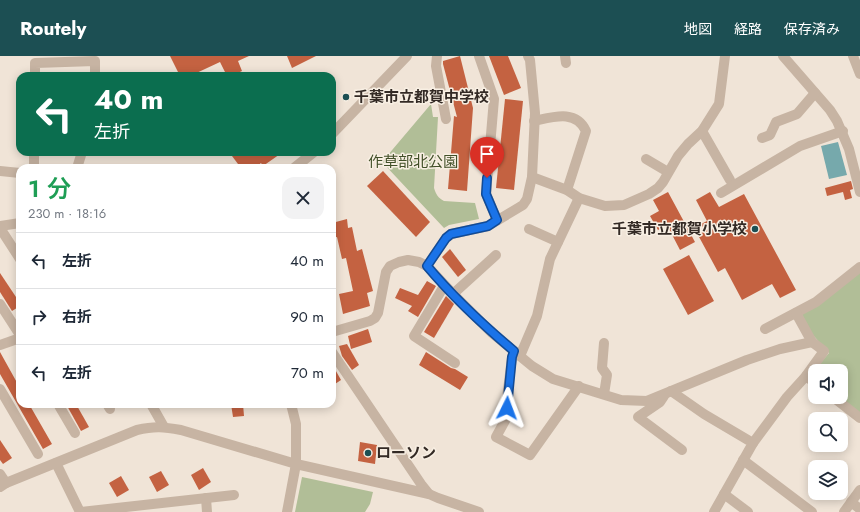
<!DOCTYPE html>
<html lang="ja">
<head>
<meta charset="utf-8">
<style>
	:root { --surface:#fff; --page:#f2f2f3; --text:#1f2937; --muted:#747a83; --line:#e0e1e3; --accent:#1c4f53 }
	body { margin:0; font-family:Jost,"Noto Sans JP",sans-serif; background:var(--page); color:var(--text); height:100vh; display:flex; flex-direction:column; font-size:15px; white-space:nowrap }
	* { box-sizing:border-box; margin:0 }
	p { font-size:13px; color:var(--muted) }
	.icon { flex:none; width:22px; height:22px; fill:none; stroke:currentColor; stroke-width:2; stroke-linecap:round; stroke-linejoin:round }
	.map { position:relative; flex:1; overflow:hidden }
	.sheet { position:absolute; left:16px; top:108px; width:320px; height:244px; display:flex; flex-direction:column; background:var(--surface); border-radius:12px; box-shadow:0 2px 10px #0003 }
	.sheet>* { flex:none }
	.banner { position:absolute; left:16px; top:16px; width:320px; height:84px; border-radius:12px; box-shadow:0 2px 10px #0003; background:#0b6e4f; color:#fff; overflow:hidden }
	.fabs { position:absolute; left:808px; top:308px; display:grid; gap:8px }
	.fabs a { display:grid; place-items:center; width:40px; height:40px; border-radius:8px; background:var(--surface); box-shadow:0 2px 10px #0003; font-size:20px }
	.pin { position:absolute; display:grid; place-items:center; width:34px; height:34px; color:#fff; margin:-41px -17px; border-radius:50% 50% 50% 0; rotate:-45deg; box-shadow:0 0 4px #0007 }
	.pin .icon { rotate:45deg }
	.me { position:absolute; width:44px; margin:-22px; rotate:3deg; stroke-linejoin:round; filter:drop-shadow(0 0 3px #0008) }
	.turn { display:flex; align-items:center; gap:14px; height:84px; padding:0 12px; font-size:18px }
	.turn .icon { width:52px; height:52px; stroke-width:2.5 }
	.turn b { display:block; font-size:28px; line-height:34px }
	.round { display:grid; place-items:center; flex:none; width:42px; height:42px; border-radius:12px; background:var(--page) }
	.overview { display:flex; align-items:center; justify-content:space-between; height:68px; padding:0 12px }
	h1 { font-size:24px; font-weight:600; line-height:30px; color:#1e9e55 }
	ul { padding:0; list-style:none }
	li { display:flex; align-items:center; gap:12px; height:56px; padding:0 12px; border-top:1px solid var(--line) }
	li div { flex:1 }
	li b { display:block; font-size:15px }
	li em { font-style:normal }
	header { display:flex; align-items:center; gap:24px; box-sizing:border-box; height:56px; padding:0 20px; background:var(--accent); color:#fff }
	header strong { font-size:19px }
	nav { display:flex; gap:22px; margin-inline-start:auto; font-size:14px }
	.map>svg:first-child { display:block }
	.green { fill:#b1be97 }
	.water { fill:#76a9ac }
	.building { fill:#c46241 }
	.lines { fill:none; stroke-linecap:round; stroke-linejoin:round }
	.minor { stroke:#c7b4a3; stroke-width:10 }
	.route-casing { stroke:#114b97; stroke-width:10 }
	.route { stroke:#1a73e8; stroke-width:7 }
	.poi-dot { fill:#1c4f53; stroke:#f8efe3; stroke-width:1.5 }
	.labels { text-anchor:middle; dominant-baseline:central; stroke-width:3; stroke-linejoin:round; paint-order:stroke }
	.poi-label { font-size:15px; font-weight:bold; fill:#332a25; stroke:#f8efe3; text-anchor:start }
	.park-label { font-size:15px; fill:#425029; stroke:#f8efe3 }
</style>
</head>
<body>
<header>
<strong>Routely</strong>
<nav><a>地図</a><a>経路</a><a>保存済み</a></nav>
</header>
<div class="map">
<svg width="860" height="456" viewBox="0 0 860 456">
	<rect width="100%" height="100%" fill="#f0e4d7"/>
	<g class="green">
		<path d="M431,48l2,13h5l-4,71c2,6 4,10 10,13l31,2 4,16 -30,6 -5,3 -62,-66z"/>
		<polygon points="860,214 860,358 841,341 841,315 815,315 815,323 810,319 829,297 795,259"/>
		<polygon points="302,421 373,436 370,448 365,456 295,456"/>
	</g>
	<polygon class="water" points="838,86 847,119 829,123 821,90"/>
	<g class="building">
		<polygon points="170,0 249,0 238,5 242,15 231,20 227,20 220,6 190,20 180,20"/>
		<polygon points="287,0 316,0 292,12"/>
		<polygon points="460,0 473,52 467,135 448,133 454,60 457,61 443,8 443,5"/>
		<polygon points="489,0 508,0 521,32 504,39"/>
		<polygon points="505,43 523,45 514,134 496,132"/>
		<polygon points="229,96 283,96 263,110 261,107 255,112 241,112"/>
		<polygon points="383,115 430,166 416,181 367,130"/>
		<polygon points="851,125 853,133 850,134 852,142 845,144 843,136 827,140 825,132"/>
		<polygon points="668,136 695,186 680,194 667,169 658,174 650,160 659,155 653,144"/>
		<polygon points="710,136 719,151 744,138 796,234 780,242 772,228 742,244 725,212 718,216 698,179 705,175 701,168 707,165 696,144"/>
		<polygon points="347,163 348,172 352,171 357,195 362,193 373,235 367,237 370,250 343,258 339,238 353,235 346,202 342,203 337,181 332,182 332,167"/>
		<polygon points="450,193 466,214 458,221 442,201"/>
		<polygon points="689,199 714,245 688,259 663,213"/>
		<polygon points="0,217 20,247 20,250 12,255 0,236"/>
		<polygon points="427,225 436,230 418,261 408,255 412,250 395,242 400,232 418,239"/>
		<polygon points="446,240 454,248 434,282 424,276"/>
		<polygon points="368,273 372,286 351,293 348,280"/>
		<polygon points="347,288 359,309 352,314 342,300 339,290"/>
		<polygon points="0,296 20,332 20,348 29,348 52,388 43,393 0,318"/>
		<polygon points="426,296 451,312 455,313 468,321 460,334 419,309"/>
		<polygon points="332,308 341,324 332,330"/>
		<polygon points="66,348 76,348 89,371 81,375"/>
		<polygon points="231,348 243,348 244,360 233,361"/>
		<polygon points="0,384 12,402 3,408 0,404"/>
		<polygon points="360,386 377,389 375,408 358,405"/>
		<polygon points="203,412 211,426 199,434 191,419"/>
		<polygon points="161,415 169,429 157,436 149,421"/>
		<polygon points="121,420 129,434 117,441 109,427"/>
	</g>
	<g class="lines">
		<g class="minor">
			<polyline points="437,0 436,10 446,63"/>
			<polyline points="479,0 494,43 486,138 497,164"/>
			<polyline points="565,0 566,7"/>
			<polyline points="783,0 830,54 837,65 849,93 860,136"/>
			<polyline points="853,0 860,18"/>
			<polyline points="35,20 35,7 95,5 95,20"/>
			<path d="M534,65c19,-4 42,-12 52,10l-19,59"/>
			<polyline points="702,75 730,124"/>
			<polyline points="332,78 407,0"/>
			<polyline points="762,82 770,79 776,66 797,58 815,37"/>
			<polyline points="646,103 668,116"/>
			<polyline points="34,112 34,96"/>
			<polyline points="77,112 82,96"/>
			<polyline points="294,112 314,96"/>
			<polyline points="0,115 20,117"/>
			<polyline points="532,121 567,134 579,142 605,150 624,149 649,138 658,132 663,126 678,100 688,88 702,75 719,48 725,0"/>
			<polyline points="721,137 800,90 843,75"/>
			<polyline points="0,170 20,167"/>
			<polyline points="0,172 20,203"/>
			<polyline points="529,173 558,186"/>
			<polyline points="427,210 446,182 451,178 488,170 523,149 527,143 532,121 535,57 530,4 528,0"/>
			<polyline points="444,230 414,280 455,307"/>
			<polyline points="453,238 492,277 532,310 553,323 621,344 647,345 747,304 780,293 812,286"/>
			<polyline points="0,248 20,279"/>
			<polyline points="765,273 816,246 860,211"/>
			<polyline points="332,276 370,265 375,262 378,257 386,216 390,210 399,206 408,204 419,206 427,210 453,238 496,199"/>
			<polyline points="0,289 20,282"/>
			<polyline points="514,295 512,301 507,342 507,361 496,381 530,399 579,330"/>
			<polyline points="332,296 421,428 429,438"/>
			<polyline points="520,300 537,260 550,203 579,142"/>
			<polyline points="806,320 815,327"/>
			<polyline points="0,333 38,398"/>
			<polyline points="671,335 704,358 753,387 714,456"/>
			<polyline points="604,338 607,319 602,312 604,287"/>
			<polyline points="664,340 660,346 638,361 682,394"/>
			<polyline points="833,341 860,362"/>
			<polyline points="58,348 75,377"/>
			<polyline points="107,348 110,353"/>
			<polyline points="151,348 164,371"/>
			<polyline points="753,387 787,341 806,320 824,295 812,286 796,257"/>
			<polyline points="743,404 812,456"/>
			<polyline points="56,407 80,456"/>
			<polyline points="0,418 6,427"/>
			<path d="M0,431l6,-4 131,-53c18,-4 27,-3 44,0l115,34 133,30 9,4 41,14"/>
			<polyline points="724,438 748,456"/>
			<polyline points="206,442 207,456"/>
			<polyline points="851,446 860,453"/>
			<polyline points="81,456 234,439"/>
			<polyline points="287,456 296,408 296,368 291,348"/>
			<polyline points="844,456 860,434"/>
		</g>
	</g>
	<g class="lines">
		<g class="route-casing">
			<path id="route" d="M487,122l-1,16 11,26 -9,6 -37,8 -5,4 -19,28c26,31 56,59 87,85l-2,6 -5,51"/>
		</g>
		<use href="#route" class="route"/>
	</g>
	<g class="poi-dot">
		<circle cx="346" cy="41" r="4"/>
		<circle cx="755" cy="173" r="4"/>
		<circle cx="368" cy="397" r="4"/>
	</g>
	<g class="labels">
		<g class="poi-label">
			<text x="354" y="41">千葉市立都賀中学校</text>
			<text x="747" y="173" text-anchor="end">千葉市立都賀小学校</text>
			<text x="376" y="397">ローソン</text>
		</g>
		<g class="park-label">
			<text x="413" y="106">作草部北公園</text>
		</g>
	</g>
</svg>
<div class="fabs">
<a><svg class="icon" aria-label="sound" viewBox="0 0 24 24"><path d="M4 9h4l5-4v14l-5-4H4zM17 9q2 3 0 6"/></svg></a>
<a><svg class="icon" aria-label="search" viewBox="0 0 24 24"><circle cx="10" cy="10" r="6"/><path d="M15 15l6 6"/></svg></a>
<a><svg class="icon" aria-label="layers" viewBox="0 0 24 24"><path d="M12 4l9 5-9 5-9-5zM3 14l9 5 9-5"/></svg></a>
</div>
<div class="pin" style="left:487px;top:122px;background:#d93025"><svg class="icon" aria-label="arrive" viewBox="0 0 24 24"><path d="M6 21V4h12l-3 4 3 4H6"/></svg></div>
<svg class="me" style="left:507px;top:352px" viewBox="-20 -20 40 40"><path d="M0-17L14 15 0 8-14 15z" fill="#1a73e8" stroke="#fff" stroke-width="4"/></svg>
<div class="banner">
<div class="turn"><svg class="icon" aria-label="left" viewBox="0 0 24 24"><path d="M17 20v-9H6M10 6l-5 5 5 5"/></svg><div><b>40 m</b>左折</div></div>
</div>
<section class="sheet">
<div class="overview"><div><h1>1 分</h1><p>230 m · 18:16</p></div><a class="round"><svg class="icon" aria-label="close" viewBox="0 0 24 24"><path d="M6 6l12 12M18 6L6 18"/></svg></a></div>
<ul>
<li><svg class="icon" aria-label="left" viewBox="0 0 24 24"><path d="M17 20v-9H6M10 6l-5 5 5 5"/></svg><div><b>左折</b></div><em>40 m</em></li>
<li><svg class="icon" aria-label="right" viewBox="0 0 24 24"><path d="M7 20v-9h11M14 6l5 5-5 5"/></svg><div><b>右折</b></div><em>90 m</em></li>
<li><svg class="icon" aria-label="left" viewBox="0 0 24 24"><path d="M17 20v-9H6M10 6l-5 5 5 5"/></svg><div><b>左折</b></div><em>70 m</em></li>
</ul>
</section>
</div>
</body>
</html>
